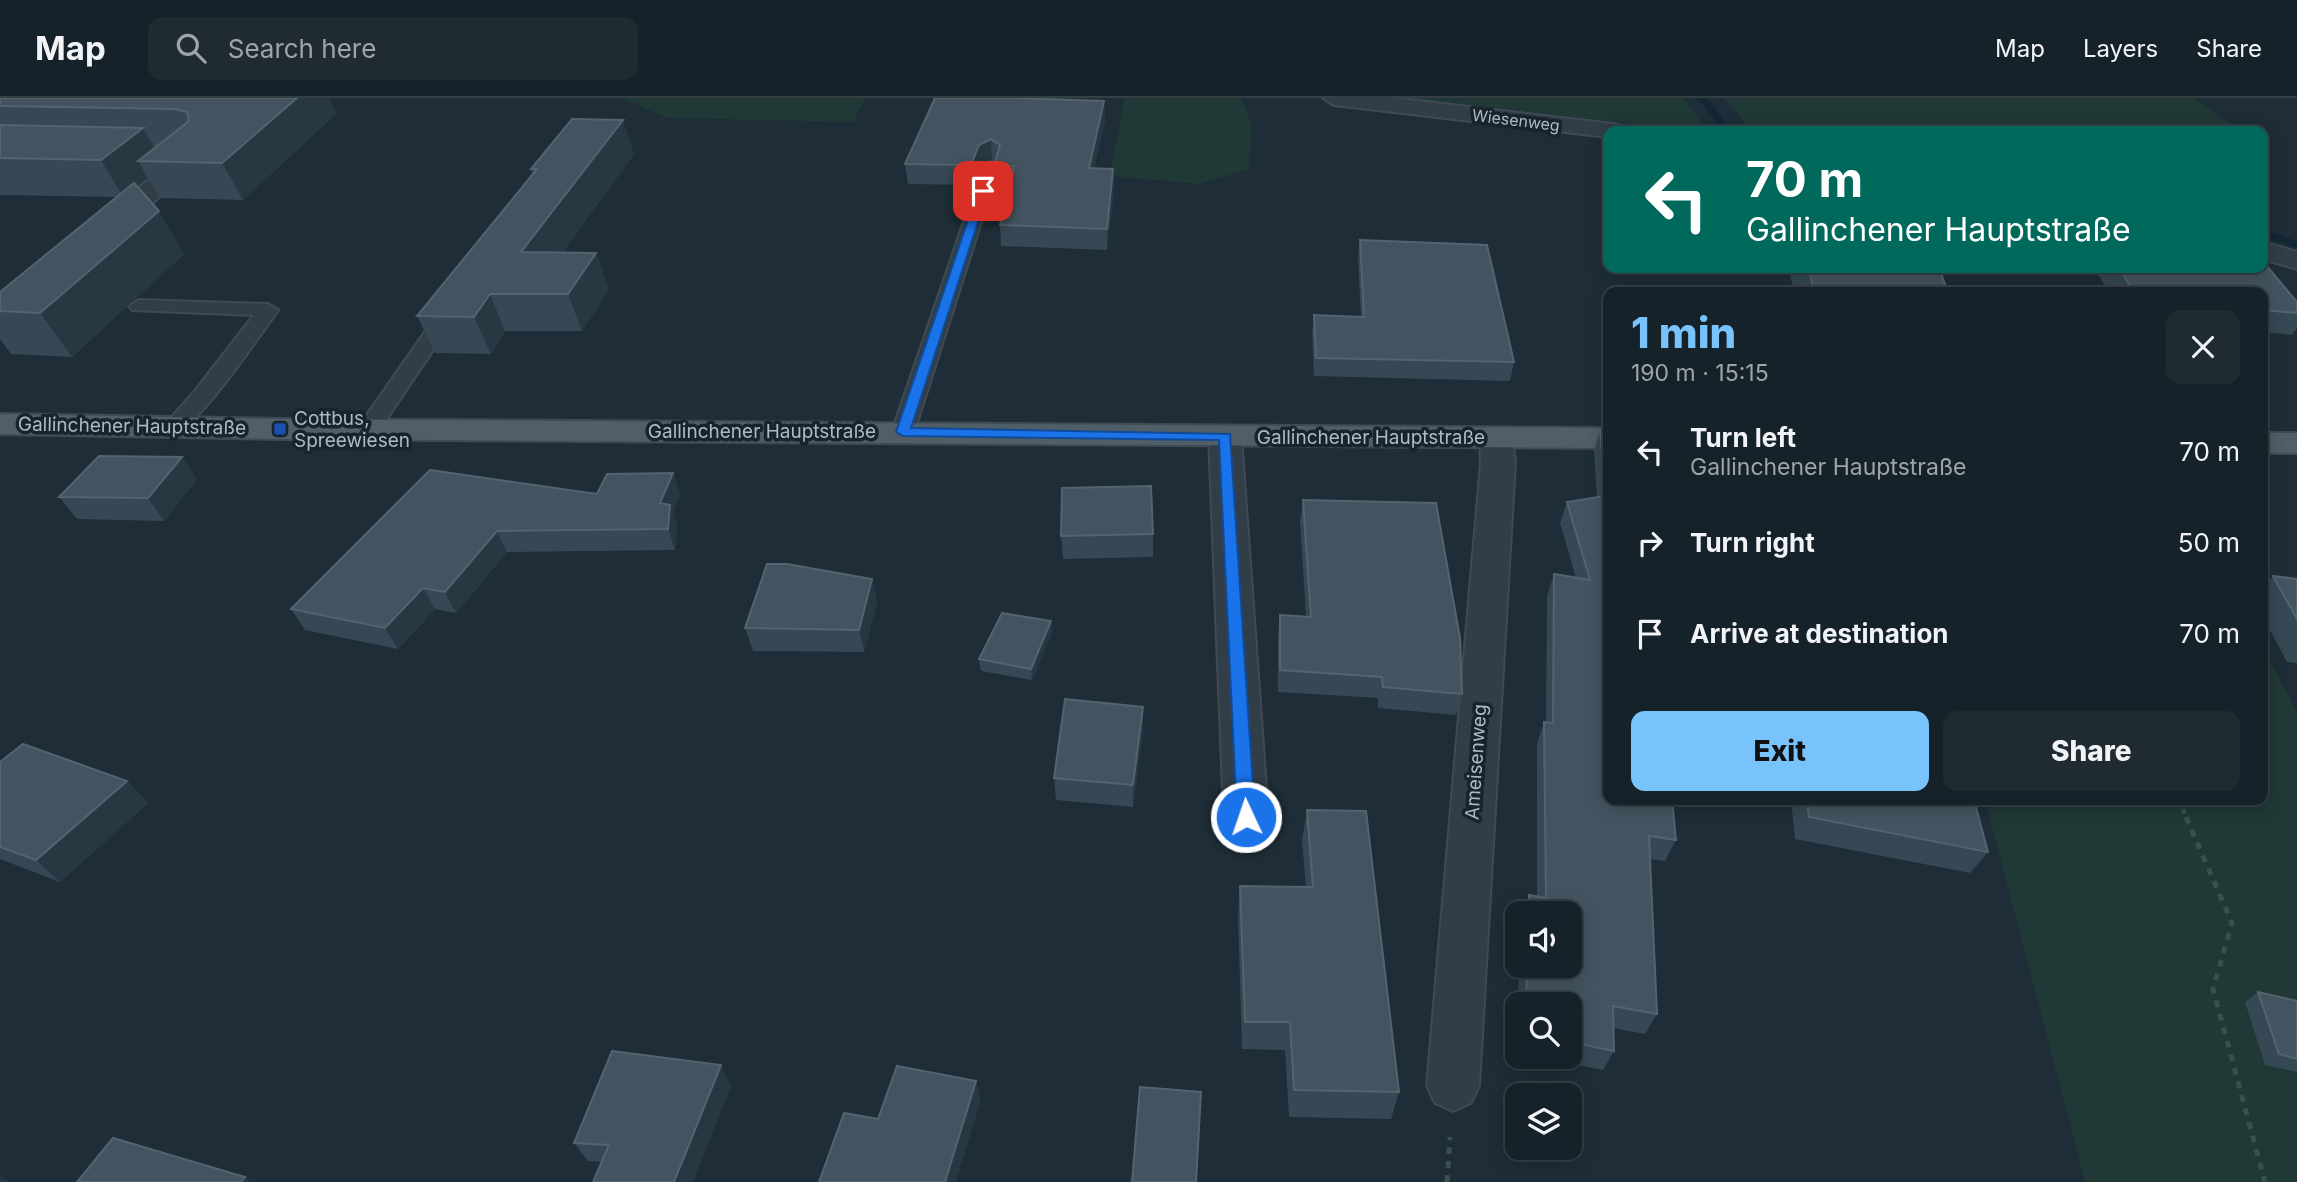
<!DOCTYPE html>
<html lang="en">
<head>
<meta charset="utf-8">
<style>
	:root { --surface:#162229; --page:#1f2a31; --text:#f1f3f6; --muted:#9ea4a8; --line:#353f46; --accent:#79c3fc }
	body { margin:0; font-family:Inter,sans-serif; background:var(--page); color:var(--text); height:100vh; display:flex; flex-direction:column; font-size:26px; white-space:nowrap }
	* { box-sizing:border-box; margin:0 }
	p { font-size:23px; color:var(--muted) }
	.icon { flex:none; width:38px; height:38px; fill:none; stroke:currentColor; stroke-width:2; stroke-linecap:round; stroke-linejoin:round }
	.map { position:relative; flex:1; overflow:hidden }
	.sheet { position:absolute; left:1603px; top:189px; width:665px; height:518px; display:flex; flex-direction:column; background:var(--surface); border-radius:14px; box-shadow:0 4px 18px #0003,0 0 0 2px var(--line) }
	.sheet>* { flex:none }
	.top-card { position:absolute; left:1603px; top:28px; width:665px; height:147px; border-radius:14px; box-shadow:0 4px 18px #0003,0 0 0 2px var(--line); background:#00695c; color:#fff; overflow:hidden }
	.tools { position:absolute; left:1505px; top:803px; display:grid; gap:14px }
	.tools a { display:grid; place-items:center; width:77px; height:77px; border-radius:14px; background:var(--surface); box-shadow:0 4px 18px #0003,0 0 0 2px var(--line); font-size:35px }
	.pin { position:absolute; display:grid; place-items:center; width:60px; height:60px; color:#fff; margin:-30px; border-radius:14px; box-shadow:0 4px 10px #0006 }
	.me { position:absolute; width:77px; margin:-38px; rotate:357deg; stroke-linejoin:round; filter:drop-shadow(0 0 5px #0008) }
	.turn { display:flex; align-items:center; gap:24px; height:147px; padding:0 28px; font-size:32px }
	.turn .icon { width:91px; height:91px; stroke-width:2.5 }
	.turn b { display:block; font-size:49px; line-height:60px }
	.round { display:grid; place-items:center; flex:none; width:74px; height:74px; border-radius:14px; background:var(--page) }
	.head { display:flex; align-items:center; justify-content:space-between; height:119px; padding:0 28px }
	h1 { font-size:42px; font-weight:800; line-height:52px; color:var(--accent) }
	.action { display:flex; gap:14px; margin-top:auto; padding:14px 28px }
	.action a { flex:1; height:80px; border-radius:14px; background:var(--accent); color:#111; font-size:28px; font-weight:800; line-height:80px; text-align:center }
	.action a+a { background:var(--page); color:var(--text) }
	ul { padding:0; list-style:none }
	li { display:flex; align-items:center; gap:21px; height:91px; padding:0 28px }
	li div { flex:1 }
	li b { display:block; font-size:26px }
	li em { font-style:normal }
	header { display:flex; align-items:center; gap:42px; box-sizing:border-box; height:98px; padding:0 35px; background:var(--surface); border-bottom:2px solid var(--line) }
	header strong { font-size:33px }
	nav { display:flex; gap:38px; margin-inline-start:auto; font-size:24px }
	.search { width:490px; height:63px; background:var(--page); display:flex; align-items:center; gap:18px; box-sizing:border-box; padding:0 24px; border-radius:14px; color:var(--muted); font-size:26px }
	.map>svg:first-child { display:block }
	.green { fill:#203836 }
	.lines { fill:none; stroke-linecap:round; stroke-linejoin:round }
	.stream { fill:#122634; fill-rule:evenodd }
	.lane-casing { stroke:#3e4a54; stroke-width:4 }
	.street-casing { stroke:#3e4a54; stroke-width:4 }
	.primary-casing { stroke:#3e4a54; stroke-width:4 }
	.path-far1 { stroke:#39504e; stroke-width:4.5; stroke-dasharray:5 5; stroke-linecap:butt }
	.path { stroke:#39504e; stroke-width:5; stroke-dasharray:7 7; stroke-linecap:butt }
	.lane { fill:#323e47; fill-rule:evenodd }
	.street { fill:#323e47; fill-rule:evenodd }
	.primary { fill:#4f5e67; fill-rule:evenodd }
	.wall { fill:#364853 }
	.shaded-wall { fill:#273843 }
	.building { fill:#435460; stroke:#53646f; stroke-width:2 }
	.route { fill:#1a73e8; stroke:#114b97; stroke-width:2 }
	.transit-dot { fill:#1a4fb4; stroke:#18232b; stroke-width:2.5 }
	.labels { text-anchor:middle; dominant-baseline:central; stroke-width:7; stroke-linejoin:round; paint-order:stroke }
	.far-street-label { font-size:16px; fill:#acbac4; stroke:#18232b }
	.poi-label { font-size:19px; fill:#acbac4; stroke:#18232b; text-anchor:start }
	.street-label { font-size:19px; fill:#acbac4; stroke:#18232b }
</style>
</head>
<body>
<header>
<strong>Map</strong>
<div class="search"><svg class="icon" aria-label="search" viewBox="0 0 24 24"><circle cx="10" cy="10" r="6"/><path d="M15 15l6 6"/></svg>Search here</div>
<nav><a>Map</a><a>Layers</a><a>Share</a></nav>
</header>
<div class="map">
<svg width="2297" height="1084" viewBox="0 0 2297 1084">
	<rect width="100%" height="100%" fill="#1e2d37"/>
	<g class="green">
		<polygon points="620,0 866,0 853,24 668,20"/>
		<polygon points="1124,0 1241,0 1252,27 1249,71 1201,86 1110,78"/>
		<polygon points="1408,0 1683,0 1708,33 1695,33"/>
		<polygon points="1724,0 2193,0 2230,26 2214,33 1793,33 1747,27"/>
		<polygon points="2263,549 2297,614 2297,1084 2085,1084 1985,702 2263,702"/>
	</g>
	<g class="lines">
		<g class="stream">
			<polygon points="1697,0 1707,0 1729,28 1750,33 1723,33"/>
			<polygon points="2263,132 2297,143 2297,150 2263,139"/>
		</g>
		<g class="lane-casing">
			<g id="lane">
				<polygon points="991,63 999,68 914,334 903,341 895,339 892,334 983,68"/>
				<path d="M139,202l129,4 10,6c-17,24 -81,118 -104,124l-11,-7 31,-35 60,-77 -122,-5 -3,-4z"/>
				<polygon points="448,209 458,215 376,337 360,337 357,332 360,327 441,211"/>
			</g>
		</g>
		<g class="street-casing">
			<g id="street">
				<polygon points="1323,0 1393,0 1614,26 1622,28 1626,33 1608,33 1608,39 1334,7"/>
				<polygon points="194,50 203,52 206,57 203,62 113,138 95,138 91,132 95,126 185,52"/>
				<polygon points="2263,144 2297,154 2297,171 2263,161"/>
				<polygon points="1225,328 1237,331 1241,338 1268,719 1261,732 1246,737 1231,732 1224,719 1209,338 1213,331"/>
				<polygon points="1496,330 1508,333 1512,340 1515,364 1479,988 1471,1005 1453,1013 1435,1005 1427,988 1481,364 1480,340 1484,333"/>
			</g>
		</g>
		<g class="primary-casing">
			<g id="primary">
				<polygon points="0,316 280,321 1608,330 1608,350 280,341 0,336"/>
				<rect x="2263" y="335" width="34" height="20"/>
			</g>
		</g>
		<polyline class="path-far1" points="2179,702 2187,721"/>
		<g class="path">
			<polyline points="2186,719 2232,825 2213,891 2265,1084"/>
			<polyline points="1447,1084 1450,1039"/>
		</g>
		<use href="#lane" class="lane"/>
		<use href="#street" class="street"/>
		<use href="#primary" class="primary"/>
	</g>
	<g class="wall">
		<polygon points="0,0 329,0 336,16 243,102 160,100 148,80 137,89 184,156 72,259 11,256 0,241 0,194 117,99 0,97"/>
		<polygon points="1104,3 1105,23 1094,70 1113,71 1114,91 1107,152 1001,148 1000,127 1009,88 995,88 994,68 995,63 992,61 981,67 974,87 908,86 905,66"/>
		<polygon points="634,56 562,155 596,155 609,192 582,233 505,233 491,256 435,255 417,218 533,76 531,71"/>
		<polygon points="1360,142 1514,264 1510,283 1314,278 1312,235 1314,217 1361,219 1358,159"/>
		<polygon points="1789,170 1939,170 1948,194 1802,194 1802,191 1793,190"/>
		<polygon points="2094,170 2263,170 2297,204 2297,230 2292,237 2263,234 2263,194 2109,194"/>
		<polygon points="1600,331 1676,742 1665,763 1650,761 1657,916 1645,936 1613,930 1614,953 1603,972 1537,959 1570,959 1570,906 1518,906 1519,868 1570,868 1570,816 1522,816 1529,797 1537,798 1537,646 1544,624 1546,624 1547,498 1554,476 1576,480 1560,425 1567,404 1597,400 1594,353"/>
		<polygon points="673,375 680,396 673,415 677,428 675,452 507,454 456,515 435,511 398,551 305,532 291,511 597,396"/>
		<polygon points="197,381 164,423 77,421 59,399"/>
		<polygon points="1303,402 1462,596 1456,617 1378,610 1378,600 1278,594 1278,539 1280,517 1306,519 1300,423"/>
		<polygon points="1153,436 1153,459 1063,461 1061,438"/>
		<polygon points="2273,478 2297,481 2297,565 2287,564 2263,519 2263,490"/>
		<polygon points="872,481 877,504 864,554 753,553 745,530"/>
		<polygon points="1051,523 1052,535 1032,582 981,573 979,561"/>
		<polygon points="1143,609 1143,632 1133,709 1056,702 1054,680"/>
		<polygon points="0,664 127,683 148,705 60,784 0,761"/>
		<polygon points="1791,702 1974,702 1988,754 1970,775 1795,741"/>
		<polygon points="1307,712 1399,994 1391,1021 1289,1019 1285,952 1242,951 1238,818 1240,788 1306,789 1302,742"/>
		<polygon points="2258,894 2297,903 2297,974 2265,967 2245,904"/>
		<polygon points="1517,924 1517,955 1516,955"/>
		<polygon points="731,987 693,1084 593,1084 602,1064 588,1063 574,1045"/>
	</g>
	<g class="shaded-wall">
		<polygon points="297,0 329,0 336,16 243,102 222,65"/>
		<polygon points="1104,3 1105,23 1090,90 1089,70"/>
		<polygon points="623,22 634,56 535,191 521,154"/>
		<polygon points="143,30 162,63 138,63 148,80 123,99 101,62"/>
		<polygon points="991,41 992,61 981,67 974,87 971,67 979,47"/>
		<polygon points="1113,71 1114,91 1107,152 1107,131"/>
		<polygon points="159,113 184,156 72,259 40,215"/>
		<polygon points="596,155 609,192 582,233 568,196"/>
		<polygon points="490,196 505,233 491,256 474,219"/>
		<polygon points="182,359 197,381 164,423 148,400"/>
		<polygon points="673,375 680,396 673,415 677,428 675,452 660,405"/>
		<polygon points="497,433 507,454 456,515 445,494"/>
		<polygon points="872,481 877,504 864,554 859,532"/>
		<polygon points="423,490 435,511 398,551 385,530"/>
		<polygon points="1051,523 1052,535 1032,582 1031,571"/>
		<polygon points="1143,609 1143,632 1133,709 1133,687"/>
		<polygon points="127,683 148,705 60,784 36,762"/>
		<polygon points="721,967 731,987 693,1084 674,1084"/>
		<polygon points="976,983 981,1002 956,1084 945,1084"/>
		<polygon points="0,1078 10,1084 0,1084"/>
		<polygon points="245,1079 251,1084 241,1084"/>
	</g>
	<g class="building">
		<polygon points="0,0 297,0 222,65 138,63 189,23 187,14 175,11 0,8"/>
		<polygon points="935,0 1017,0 1104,3 1089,70 1113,71 1107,131 1000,127 1014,68 994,68 1000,47 991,41 979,47 971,67 905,66"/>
		<polygon points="572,21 623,22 521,154 596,155 568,196 490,196 474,219 417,218 537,71 531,71"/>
		<polygon points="0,27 143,30 101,62 0,60"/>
		<polygon points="134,85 159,113 40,215 0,213 0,194"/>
		<polygon points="1360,142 1487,147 1514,264 1316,260 1314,217 1364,219"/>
		<polygon points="2263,167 2266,167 2297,204 2297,215 2263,212 2263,194 2134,194 2119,170 2263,170"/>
		<polygon points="1800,170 1939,170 1948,194 1813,194 1810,173 1801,172"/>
		<polygon points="1600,331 1608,331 1608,702 1672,702 1676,742 1649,738 1657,916 1613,908 1614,953 1570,944 1570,906 1526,906 1527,868 1570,868 1570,816 1529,816 1529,797 1546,800 1544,624 1553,625 1554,476 1590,482 1567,404 1605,398"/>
		<polygon points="99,358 182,359 148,400 59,399"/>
		<polygon points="430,372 597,396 607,376 673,375 660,405 670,407 668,431 497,433 445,494 423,490 385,530 291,511"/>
		<polygon points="1151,388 1153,436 1061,438 1062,390"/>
		<polygon points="1303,402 1436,405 1460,540 1462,596 1383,589 1382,579 1280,572 1280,517 1311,519"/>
		<polygon points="767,466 787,466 872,481 859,532 745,530"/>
		<polygon points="2273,478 2297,481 2297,521"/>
		<polygon points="1002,515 1051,523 1031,571 979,561"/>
		<polygon points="1065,601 1143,609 1133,687 1054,680"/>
		<polygon points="23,646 127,683 36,762 0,749 0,664"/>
		<polygon points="1807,702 1974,702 1988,754 1809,719"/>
		<polygon points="1307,712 1366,713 1399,994 1294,992 1290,924 1245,924 1240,788 1313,789"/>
		<polygon points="2258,894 2297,903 2297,961 2279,956"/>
		<polygon points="612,953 721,967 674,1084 593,1084 609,1047 574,1045"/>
		<polygon points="897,968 976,983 945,1084 819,1084 844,1015 878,1021"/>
		<polygon points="1140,989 1201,994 1196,1084 1132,1084"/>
		<polygon points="113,1040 245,1079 241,1084 77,1084"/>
	</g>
	<polygon class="route" points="979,90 988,93 911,330 1230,336 1255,719 1252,724 1246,726 1237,719 1219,342 903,338 896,334"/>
	<rect class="transit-dot" x="273" y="324" width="14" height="14" rx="3.5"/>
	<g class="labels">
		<g class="far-street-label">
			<text transform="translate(1516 22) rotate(7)">Wiesenweg</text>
		</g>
		<g class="poi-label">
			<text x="294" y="320">Cottbus,<tspan x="294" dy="22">Spreewiesen</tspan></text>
		</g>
		<g class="street-label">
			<text transform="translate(132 328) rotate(1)">Gallinchener Hauptstraße</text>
			<text x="762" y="333">Gallinchener Hauptstraße</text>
			<text x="1371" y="339">Gallinchener Hauptstraße</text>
			<text transform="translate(1476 664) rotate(-86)">Ameisenweg</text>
		</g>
	</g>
</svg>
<div class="tools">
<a><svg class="icon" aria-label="sound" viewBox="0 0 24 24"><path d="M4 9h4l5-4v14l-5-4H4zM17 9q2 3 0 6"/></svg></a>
<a><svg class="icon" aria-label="search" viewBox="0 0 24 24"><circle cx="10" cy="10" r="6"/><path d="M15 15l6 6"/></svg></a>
<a><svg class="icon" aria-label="layers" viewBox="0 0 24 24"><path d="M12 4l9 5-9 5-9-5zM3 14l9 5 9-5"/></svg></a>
</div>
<div class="pin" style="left:983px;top:93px;background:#d93025"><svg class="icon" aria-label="arrive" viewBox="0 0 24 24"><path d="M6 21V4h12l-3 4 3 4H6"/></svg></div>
<svg class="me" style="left:1246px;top:719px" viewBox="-20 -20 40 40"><circle r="17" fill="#1a73e8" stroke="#fff" stroke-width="3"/><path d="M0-11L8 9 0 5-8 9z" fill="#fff"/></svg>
<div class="top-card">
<div class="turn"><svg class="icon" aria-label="left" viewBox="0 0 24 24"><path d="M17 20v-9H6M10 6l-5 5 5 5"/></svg><div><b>70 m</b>Gallinchener Hauptstraße</div></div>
</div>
<section class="sheet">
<div class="head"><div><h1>1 min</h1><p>190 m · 15:15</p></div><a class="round"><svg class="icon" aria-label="close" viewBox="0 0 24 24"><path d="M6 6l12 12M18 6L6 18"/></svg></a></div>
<ul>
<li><svg class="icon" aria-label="left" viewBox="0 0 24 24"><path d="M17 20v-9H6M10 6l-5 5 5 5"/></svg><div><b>Turn left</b><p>Gallinchener Hauptstraße</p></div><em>70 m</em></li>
<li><svg class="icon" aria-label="right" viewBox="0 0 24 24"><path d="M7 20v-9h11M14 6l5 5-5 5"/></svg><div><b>Turn right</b></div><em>50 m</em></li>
<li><svg class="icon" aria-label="arrive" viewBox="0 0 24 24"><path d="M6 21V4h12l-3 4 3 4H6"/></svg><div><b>Arrive at destination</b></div><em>70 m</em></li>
</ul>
<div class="action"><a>Exit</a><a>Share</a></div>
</section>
</div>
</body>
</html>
